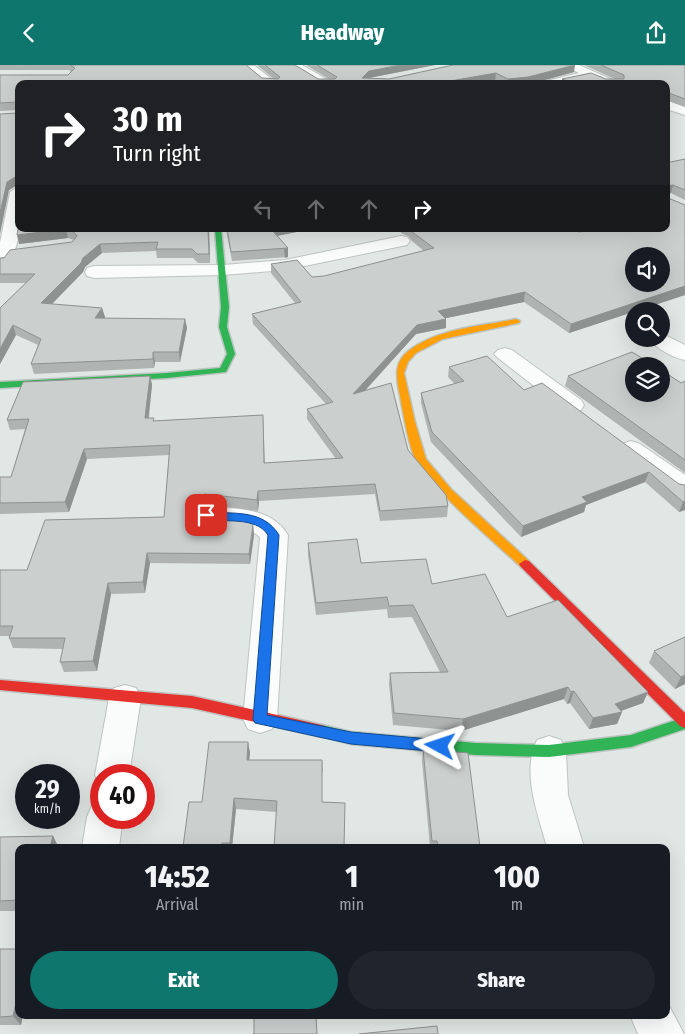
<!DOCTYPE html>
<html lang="en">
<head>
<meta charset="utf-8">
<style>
	:root { --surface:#171b24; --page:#20242c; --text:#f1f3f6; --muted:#9ea1a6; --accent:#0f766e }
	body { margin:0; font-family:"Fira Sans Condensed",sans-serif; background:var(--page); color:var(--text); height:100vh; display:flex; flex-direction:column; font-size:19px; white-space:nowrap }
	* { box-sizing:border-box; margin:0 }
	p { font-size:16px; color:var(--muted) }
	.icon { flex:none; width:28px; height:28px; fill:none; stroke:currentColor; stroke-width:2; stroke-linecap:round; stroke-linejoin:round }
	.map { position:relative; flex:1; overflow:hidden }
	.details { position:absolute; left:15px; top:779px; width:655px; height:175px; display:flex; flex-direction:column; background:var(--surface); border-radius:10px; box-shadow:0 5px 20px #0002 }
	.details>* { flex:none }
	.banner { position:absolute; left:15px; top:15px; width:655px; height:152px; border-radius:10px; box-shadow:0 5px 20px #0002; background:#202124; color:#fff; overflow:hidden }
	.fabs { position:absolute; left:625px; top:182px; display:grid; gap:10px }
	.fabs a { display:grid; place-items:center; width:45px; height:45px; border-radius:50%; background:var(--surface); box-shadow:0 5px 20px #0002; font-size:25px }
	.speed { position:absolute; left:15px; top:699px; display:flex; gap:10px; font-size:25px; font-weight:700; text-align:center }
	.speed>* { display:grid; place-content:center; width:65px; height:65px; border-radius:50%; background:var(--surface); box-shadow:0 5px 20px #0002; line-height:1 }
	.speed small { font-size:12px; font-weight:400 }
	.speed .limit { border:8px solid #d22; background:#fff; color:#111 }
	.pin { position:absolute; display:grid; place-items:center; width:42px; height:42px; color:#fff; margin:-21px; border-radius:10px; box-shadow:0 2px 8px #0006 }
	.me { position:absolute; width:55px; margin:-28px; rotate:275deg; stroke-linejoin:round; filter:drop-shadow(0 0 4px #0008) }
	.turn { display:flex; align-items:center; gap:18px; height:105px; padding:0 15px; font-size:22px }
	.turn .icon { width:65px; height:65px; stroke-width:2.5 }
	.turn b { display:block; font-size:35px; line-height:42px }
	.lanes { display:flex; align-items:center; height:48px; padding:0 15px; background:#0003; justify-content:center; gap:25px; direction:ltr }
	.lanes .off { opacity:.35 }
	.eta { display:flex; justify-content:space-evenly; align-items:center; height:85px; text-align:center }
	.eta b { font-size:30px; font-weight:800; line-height:35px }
	.action { display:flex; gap:10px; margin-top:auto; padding:10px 15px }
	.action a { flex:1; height:58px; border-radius:30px; background:var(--accent); color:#fff; font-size:20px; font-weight:800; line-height:58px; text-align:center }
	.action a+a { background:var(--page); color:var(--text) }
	header { display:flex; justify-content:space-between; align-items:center; height:65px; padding:0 15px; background:var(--accent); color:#fff; font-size:22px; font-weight:800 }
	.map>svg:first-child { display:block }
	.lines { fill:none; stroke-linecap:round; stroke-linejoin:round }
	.street-casing { stroke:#bec4c1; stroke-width:2 }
	.fast-casing { stroke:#bdc4c1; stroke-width:3 }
	.slow-casing { stroke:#bdc4c1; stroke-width:3 }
	.jam-casing { stroke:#bdc4c1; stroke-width:3 }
	.street { fill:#fafbfb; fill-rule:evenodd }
	.fast { fill:#30b455; fill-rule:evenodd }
	.slow { fill:#ff9f0a; fill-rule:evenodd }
	.jam { fill:#e5322d; fill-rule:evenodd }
	.wall { fill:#afb3b1; fill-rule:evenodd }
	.shaded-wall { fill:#8e9290 }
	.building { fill:#cbd0ce; stroke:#8e9290; fill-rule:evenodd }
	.route { fill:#1a73e8; stroke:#114b97 }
</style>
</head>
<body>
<header><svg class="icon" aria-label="back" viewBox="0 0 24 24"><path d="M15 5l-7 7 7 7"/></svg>Headway<svg class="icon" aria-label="share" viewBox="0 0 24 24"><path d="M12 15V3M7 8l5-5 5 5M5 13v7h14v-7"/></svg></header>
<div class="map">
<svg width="685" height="969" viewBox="0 0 685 969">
	<rect width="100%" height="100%" fill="#e1e7e4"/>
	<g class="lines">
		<g class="street-casing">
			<g id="street">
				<polygon points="287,0 302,0 335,19 319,19"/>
				<polygon points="563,0 579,0 622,19 605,19 590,13 566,19 544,19 546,16 579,8"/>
				<polygon points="247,1 255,1 278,19 264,19 247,5"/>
				<polygon points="666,35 685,42 685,50 666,44"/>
				<path d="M18,122c4,19 5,74 -18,79v-23l10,-51z"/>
				<polygon points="401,171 407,172 410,176 407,180 285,205 223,210 94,213 87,211 85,207 87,203 94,201 223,200 285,195"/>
				<path d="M661,268l24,12v15c-11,-2 -29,-11 -35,-21h11z"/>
				<polygon points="505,283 512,285 581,335 584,340 581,345 573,347 565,345 498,293 494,289 498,285"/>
				<polygon points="631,376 640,379 685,410 685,430 676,428 622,389 619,384 622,379"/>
				<path d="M209,442c29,2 62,0 79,28l-11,184 -5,10 -12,4 -12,-4 -5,-10 17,-182 -13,-9 -47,-6 -4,-6 4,-6z"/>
				<polygon points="125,620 136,623 141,633 129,710 101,710 101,722 95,710 109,633 114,623"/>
				<path d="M549,671l12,4 5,11 2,44 16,52h-37c-9,-33 -26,-74 -10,-107z"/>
				<polygon points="101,737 101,752 123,752 119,782 82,782 87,752 92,740"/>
				<polygon points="666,935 684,969 638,969 630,950 666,950"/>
			</g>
		</g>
		<g class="fast-casing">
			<g id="fast">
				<polygon points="215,164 221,164 229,242 227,262 235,289 226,307 167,313 0,323 0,317 167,308 220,303 227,289 219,262 221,242"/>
				<polygon points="685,652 685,664 631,682 549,692 476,690 351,679 317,670 315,666 317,662 322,660 351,667 476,678 549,680 631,670"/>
			</g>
		</g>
		<g class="slow-casing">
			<path id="slow" d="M516,254l4,2 -1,2 -76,16 -27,14 -8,9 -4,11 11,49 11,37 25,30 78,72 2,3 -6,4 -4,-1c-32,-30 -80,-69 -104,-105 -8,-12 -14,-50 -17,-66 -4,-19 -7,-35 11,-47 29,-21 71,-23 105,-30z"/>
		</g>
		<g class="jam-casing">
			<g id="jam">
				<polygon points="525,495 529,496 685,648 685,663 680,661 521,502 519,499"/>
				<polygon points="0,615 192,631 322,660 327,662 329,666 327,670 322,672 192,643 0,625"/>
			</g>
		</g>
		<use href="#street" class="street"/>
		<use href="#fast" class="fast"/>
		<use href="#slow" class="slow"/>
		<use href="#jam" class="jam"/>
	</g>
	<g class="wall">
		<polygon points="0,0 246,0 262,13 274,14 257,0 295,0 318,14 329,14 306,0 435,0 368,13 389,14 453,0 574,7 530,19 503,19 495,15 19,19 18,121 17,120 9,125 18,45 0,46 0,10 68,10 71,7 69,5 0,5"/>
		<polygon points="584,0 685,0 685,42 666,35 666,19 562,19 562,14 615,14"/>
		<path d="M685,94v41l-14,-7 -4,1 1,4 17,7v90l-116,38 -45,-31 -78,16v10l-30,6 -51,56 26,-7 17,67 38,45 2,11 -1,11 -67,4 -5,-27 -116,7 -1,10 -52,-7 -10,3 -2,4 1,2 49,6 9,6 1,10 -4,29 -100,-1 -5,30 -34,1 -14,77 -33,1 -4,-10 3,-13 -50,-1 -4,-10v-2h-9v-66h27l18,-50 119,-3 5,-62 -82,4 -18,53 -69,2v-37h11l14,-48 -15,1 -3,-10 16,-38 127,-6 2,9 -3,33h5v3l109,-6 2,48 71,-4 -29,-40v-10l19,-5 -73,-80 -1,-10 43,-11 -24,-30v-9l26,-4 15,17 12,-1 100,-25 -12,-10 -4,-5 -5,-2 -7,-5h176l7,3 19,-3h68v-66zM634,191h27v28h-27z"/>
		<polygon points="19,164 209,164 210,198 198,198 193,193 157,193 156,186 102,188 85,202 83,207 52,239 102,243 105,252 104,254 185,254 187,263 180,297 155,297 154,303 34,309 31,299 38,280 16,270 0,299 0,243 26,218 0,218 0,193 72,177 74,175 68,173 19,179"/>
		<polygon points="226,164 312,164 277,171 288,183 288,192 232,196"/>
		<polygon points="449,302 524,325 679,419 685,420 685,445 679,447 645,417 586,440 584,447 521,472 431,377 421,338 421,328 455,319 448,312"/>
		<polygon points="568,311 681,318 685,316 685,408 565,321"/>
		<polygon points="308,478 361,498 432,519 507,552 648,627 643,638 621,646 622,647 617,659 589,664 570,638 567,639 564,634 461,666 393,660 389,619 390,608 440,607 412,552 388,553 387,544 316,550 308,490"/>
		<polygon points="685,572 685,619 675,624 649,598 654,586"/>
		<polygon points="248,677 250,688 249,695 322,695 323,706 276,747 236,744 232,782 183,782 202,737"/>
		<polygon points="423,684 480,782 430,782 422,696"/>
		<polygon points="53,771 58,782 19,782 19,846 0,846 0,772"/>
		<polygon points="0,884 19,950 23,950 21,960 0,960"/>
	</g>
	<g class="shaded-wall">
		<polygon points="401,0 435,0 369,13 362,13 369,6"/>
		<polygon points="575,0 574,7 530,19 508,19 508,14"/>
		<polygon points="496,8 495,15 472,19 433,19"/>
		<polygon points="15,112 17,120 9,125 0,169 0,148 7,117"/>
		<polygon points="673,120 671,128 666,129 667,121"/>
		<polygon points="66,164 68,173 19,179 17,170"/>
		<polygon points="208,164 209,164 210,198 209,189"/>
		<polygon points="271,164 312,164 271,172"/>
		<polygon points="100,179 102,188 85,202 83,207 44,247 41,238 83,193"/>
		<polygon points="288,183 288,192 285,193 284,184"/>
		<polygon points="685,221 685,230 569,268 571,259"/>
		<polygon points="525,227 524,237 437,255 438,246"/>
		<polygon points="102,243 105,252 97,263 95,253"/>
		<polygon points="185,254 187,263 180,297 179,287"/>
		<polygon points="446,254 446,263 416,269 353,339 353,329 417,260"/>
		<polygon points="13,260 16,270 0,299 0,284"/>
		<polygon points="153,287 155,297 154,303 153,294"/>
		<polygon points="150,311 152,320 147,363 145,353"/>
		<polygon points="84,384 87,394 69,447 65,437"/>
		<polygon points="649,407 645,417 586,440 584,447 521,472 523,461 582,432"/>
		<polygon points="258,426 259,436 258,446 257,435"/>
		<polygon points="205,429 206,439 196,442 191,451 190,441 195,432"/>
		<polygon points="685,436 685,445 679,447 683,437"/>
		<polygon points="253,460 254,470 250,499 249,489"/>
		<polygon points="147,488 150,498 145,528 143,517"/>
		<polygon points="108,518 111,529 97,606 93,596"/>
		<polygon points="685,610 685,619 675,624 681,612"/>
		<polygon points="568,622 564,634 461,666 463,654"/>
		<polygon points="574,626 570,638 567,639 571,627"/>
		<polygon points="648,627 643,638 615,648 622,647 617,659 589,664 593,653 615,639"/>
		<polygon points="248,677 250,688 248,706 247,695"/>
		<polygon points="234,733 236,744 232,782 231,782 230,778"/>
		<polygon points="53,771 58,781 58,782 50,782"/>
		<polygon points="19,926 19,950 23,950 21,960 13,951"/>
	</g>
	<g class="building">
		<polygon points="70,0 246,0 262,13 278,14 280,12 265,0 295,0 318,14 335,14 337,12 317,0 401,0 369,6 362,13 389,14 453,0 575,0 528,12 508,14 496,8 433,19 19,19 19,139 18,114 15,112 7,117 0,148 0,49 18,48 18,37 0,38 0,10 68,10 75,3"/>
		<polygon points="601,0 685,0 685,34 666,27 666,19 575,19 562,14 591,8 606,14 624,14 624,10"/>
		<path d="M685,94v31l-12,-5 -6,1 1,12 17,7v81l-114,38 -46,-32 -87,19 8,8 -29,6 -64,69 38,-11 17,67 38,45 2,11 -68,5 -5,-27 -117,7 -1,9 -52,-6 -10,3 -5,9 5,7 49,6 9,6 -4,29 -102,-1 -4,29 -35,1 -15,78 -33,1 5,-24h-56l4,-12h-13v-56h27l18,-50 119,-3 6,-72 -86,4 -19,53 -65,1v-26h11l18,-58 -22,1 16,-38 127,-6 -5,42h9l-1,3 110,-6 1,48 79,-5 -36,-49 26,-7 -81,-88 49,-12 -30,-38 26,-4 15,17 12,-1 110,-28 -22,-16 -2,-3h162l7,3 19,-3h68v-66zM634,191h27v28h-27z"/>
		<polygon points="19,159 19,164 208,164 209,189 197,189 192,184 156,184 158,177 100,179 83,193 81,198 41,238 102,243 95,253 185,254 179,287 153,287 153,294 31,299 41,274 13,260 0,284 0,243 35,209 0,209 0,193 4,193 10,185 72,177 77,171 73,166 66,164 17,170"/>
		<polygon points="227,164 271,164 288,183 231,187"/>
		<polygon points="632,287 655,301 634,301 634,329 661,329 661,305 681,318 685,316 685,395 568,311"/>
		<polygon points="487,291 524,325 542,318 679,419 685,420 685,436 683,437 649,407 582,432 587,437 523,461 432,367 421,328 464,316 449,302"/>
		<polygon points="357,474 361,498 426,494 432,519 485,509 507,552 558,535 648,627 615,639 622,647 593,653 574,626 571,627 568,622 463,654 394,648 390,608 448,607 413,540 389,541 387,532 316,538 308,478"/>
		<polygon points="685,572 685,610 681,612 654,586"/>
		<polygon points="209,677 248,677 247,695 322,695 322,737 345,738 344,782 274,782 277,736 234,733 230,778 222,778 221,782 183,782 189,737 202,737"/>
		<polygon points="423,684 468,688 480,782 438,782 437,776 432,776"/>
		<polygon points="53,771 50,782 19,782 19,835 0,836 0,772"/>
		<polygon points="0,884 19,884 19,926 13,951 0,952"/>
		<polygon points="265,950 316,950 317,969 253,969 254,969 254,953 265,951"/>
		<polygon points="437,961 438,969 359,969"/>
	</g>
	<path class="route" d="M206,447c28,2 57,-3 73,23l-12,180 84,17 89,8 5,2 2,4 -2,4 -5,2 -89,-8 -96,-21 -2,-4 15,-184c-13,-20 -45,-11 -66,-17v-5z"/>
</svg>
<div class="fabs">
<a><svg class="icon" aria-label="sound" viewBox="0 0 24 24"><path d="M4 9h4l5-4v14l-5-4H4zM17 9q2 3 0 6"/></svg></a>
<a><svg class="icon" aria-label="search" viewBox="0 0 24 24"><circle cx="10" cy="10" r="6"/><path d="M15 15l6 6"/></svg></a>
<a><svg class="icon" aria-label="layers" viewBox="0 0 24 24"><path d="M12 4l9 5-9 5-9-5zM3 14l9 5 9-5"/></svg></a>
</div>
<div class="speed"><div>29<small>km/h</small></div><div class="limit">40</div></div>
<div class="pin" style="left:206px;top:450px;background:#d93025"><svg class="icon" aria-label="arrive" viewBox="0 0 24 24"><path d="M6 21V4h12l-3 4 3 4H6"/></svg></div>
<svg class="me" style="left:440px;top:681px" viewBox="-20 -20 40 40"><path d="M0-17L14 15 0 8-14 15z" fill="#1a73e8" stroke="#fff" stroke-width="4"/></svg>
<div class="banner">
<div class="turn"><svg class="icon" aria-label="right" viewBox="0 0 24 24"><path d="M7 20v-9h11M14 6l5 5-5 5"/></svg><div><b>30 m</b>Turn right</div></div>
<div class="lanes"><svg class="icon off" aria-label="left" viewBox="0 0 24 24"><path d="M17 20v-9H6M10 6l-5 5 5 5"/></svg><svg class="icon off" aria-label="ahead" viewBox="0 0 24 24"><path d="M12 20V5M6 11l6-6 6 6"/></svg><svg class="icon off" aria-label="ahead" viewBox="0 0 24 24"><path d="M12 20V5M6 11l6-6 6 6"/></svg><svg class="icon" aria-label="right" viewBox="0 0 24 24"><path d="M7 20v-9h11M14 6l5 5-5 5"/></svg></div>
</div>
<section class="details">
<div class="eta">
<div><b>14:52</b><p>Arrival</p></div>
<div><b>1</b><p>min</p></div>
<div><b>100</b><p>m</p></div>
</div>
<div class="action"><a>Exit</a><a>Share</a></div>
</section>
</div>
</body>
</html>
